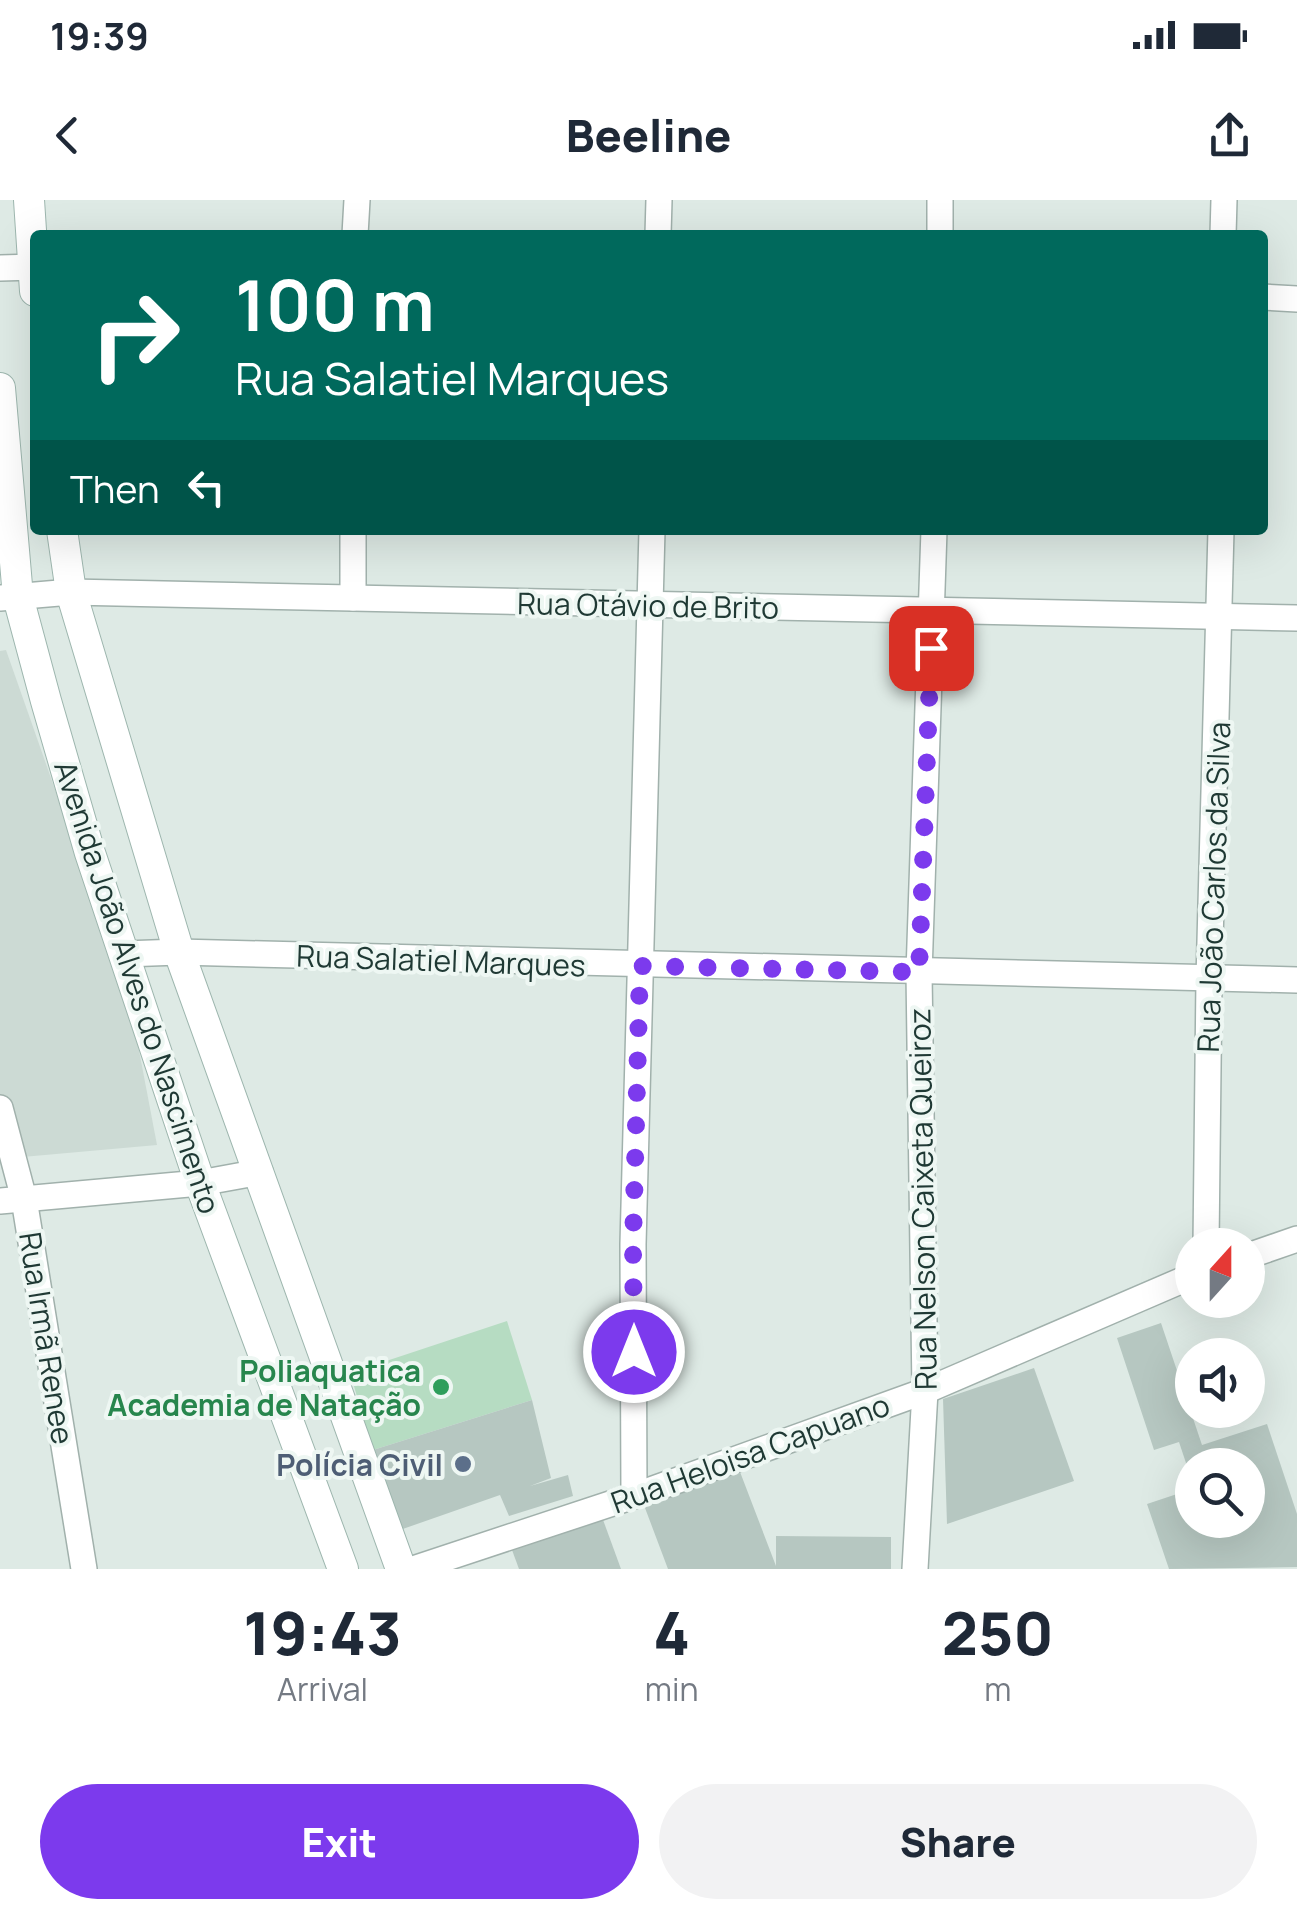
<!DOCTYPE html>
<html lang="en">
<head>
<meta charset="utf-8">
<style>
	:root { --surface:#fff; --page:#f2f2f3; --text:#1f2937; --muted:#747a83; --accent:#7c3aed }
	body { margin:0; font-family:Manrope,sans-serif; background:var(--page); color:var(--text); height:100vh; display:flex; flex-direction:column; font-size:38px; white-space:nowrap }
	* { box-sizing:border-box; margin:0 }
	p { font-size:32px; color:var(--muted) }
	.icon { flex:none; width:55px; height:55px; fill:none; stroke:currentColor; stroke-width:2; stroke-linecap:round; stroke-linejoin:round }
	.map { position:relative; height:1369px; overflow:hidden }
	.side { display:flex; flex-direction:column; background:var(--surface); flex:1 }
	.side>* { flex:none }
	.hud { position:absolute; left:30px; top:30px; width:1238px; height:305px; border-radius:10px; box-shadow:0 10px 40px #0002; background:#00695c; color:#fff; overflow:hidden }
	.needle { width:65px; rotate:21deg }
	.fabs { position:absolute; left:1175px; top:1028px; display:grid; gap:20px }
	.fabs a { display:grid; place-items:center; width:90px; height:90px; border-radius:50%; background:var(--surface); box-shadow:0 10px 40px #0002; font-size:50px }
	.pin { position:absolute; display:grid; place-items:center; width:85px; height:85px; color:#fff; margin:-42px; border-radius:20px; box-shadow:0 5px 15px #0006 }
	.me { position:absolute; width:110px; margin:-55px; rotate:0deg; stroke-linejoin:round; filter:drop-shadow(0 0 8px #0008) }
	.turn { display:flex; align-items:center; gap:35px; height:210px; padding:0 40px; font-size:45px }
	.turn .icon { width:130px; height:130px; stroke-width:2.5 }
	.turn b { display:block; font-size:70px; line-height:85px }
	.then { display:flex; align-items:center; height:95px; padding:0 40px; background:#0003; gap:20px; font-size:38px }
	.eta { display:flex; justify-content:space-evenly; align-items:center; height:170px; text-align:center }
	.eta b { font-size:60px; font-weight:800; line-height:70px }
	.cta { display:flex; gap:20px; margin-top:auto; padding:20px 40px }
	.cta a { flex:1; height:115px; border-radius:60px; background:var(--accent); color:#fff; font-size:40px; font-weight:800; line-height:115px; text-align:center }
	.cta a+a { background:var(--page); color:var(--text) }
	.status { display:flex; justify-content:space-between; align-items:center; height:70px; padding:0 50px; background:var(--surface); direction:ltr }
	.status svg { height:28px; fill:currentColor }
	header { display:flex; justify-content:space-between; align-items:center; height:130px; padding:0 40px; background:var(--surface); font-size:45px; font-weight:800 }
	.map>svg:first-child { display:block }
	.built { fill:#ccdad4 }
	.green { fill:#b6dcc2 }
	.building { fill:#b6c7c1 }
	.lines { fill:none; stroke-linecap:round; stroke-linejoin:round }
	.minor-casing { stroke:#a1b1ac; stroke-width:28 }
	.secondary-casing { stroke:#9db6ae; stroke-width:32 }
	.minor { stroke:#fff; stroke-width:25 }
	.secondary { stroke:#fff; stroke-width:30 }
	.route { stroke:#7c3aed; stroke-width:18; stroke-dasharray:0 32.4 }
	.leisure-dot { fill:#2e9e5b; stroke:#eef7f3; stroke-width:4 }
	.service-dot { fill:#5c6f8a; stroke:#eef7f3; stroke-width:4 }
	.labels { text-anchor:middle; dominant-baseline:central; stroke-width:8; stroke-linejoin:round; paint-order:stroke }
	.street-label { font-size:30px; fill:#1f3934; stroke:#eef7f3 }
	.leisure-label { font-size:30px; font-weight:bold; fill:#27864d; stroke:#eef7f3; text-anchor:end }
	.service-label { font-size:30px; font-weight:bold; fill:#4e5e75; stroke:#eef7f3; text-anchor:end }
</style>
</head>
<body>
<div class="status"><b>19:39</b><svg viewBox="0 0 49 12"><path d="M0 12V9h3v3zM5 12V6h3v6zM10 12V3h3v9zM15 12V0h3v12zM26 1h20v11H26zM47 4h2v5h-2z"/></svg></div>
<header><svg class="icon" aria-label="back" viewBox="0 0 24 24"><path d="M15 5l-7 7 7 7"/></svg>Beeline<svg class="icon" aria-label="share" viewBox="0 0 24 24"><path d="M12 15V3M7 8l5-5 5 5M5 13v7h14v-7"/></svg></header>
<div class="map">
<svg width="1297" height="1369" viewBox="0 0 1297 1369">
	<rect width="100%" height="100%" fill="#deeae5"/>
	<polygon class="built" points="6,450 130,803 157,945 0,959 0,451"/>
	<polygon class="green" points="507,1121 532,1200 373,1250 350,1173"/>
	<g class="building">
		<polygon points="1161,1123 1202,1245 1267,1224 1297,1314 1297,1367 1169,1369 1147,1304 1192,1289 1192,1320 1248,1320 1248,1265 1192,1265 1192,1281 1179,1242 1154,1250 1117,1138"/>
		<polygon points="1034,1168 1074,1281 947,1324 943,1199"/>
		<polygon points="532,1200 551,1278 530,1286 568,1275 573,1296 509,1316 500,1295 397,1331 373,1250"/>
		<polygon points="737,1264 776,1366 776,1336 891,1337 891,1369 668,1369 642,1300"/>
		<polygon points="602,1317 621,1369 519,1369 512,1350"/>
	</g>
	<g class="lines">
		<g class="minor-casing">
			<g id="minor">
				<polyline points="355,35 357,0"/>
				<polyline points="658,35 659,0"/>
				<polyline points="940,35 940,0"/>
				<polyline points="1223,35 1224,0"/>
				<polyline points="0,68 35,67"/>
				<polyline points="1262,97 1297,99"/>
				<polyline points="0,398 71,392 1297,418"/>
				<polyline points="353,398 353,330"/>
				<polyline points="124,754 179,752 1297,780"/>
				<polyline points="0,908 24,999 84,1369"/>
				<polyline points="0,1001 200,983 260,972"/>
				<polyline points="1206,1045 1209,779 1221,330"/>
				<polyline points="1248,1056 1297,1039"/>
				<polyline points="634,1296 633,1044 652,330"/>
				<polyline points="413,1369 634,1296 925,1191 1192,1076"/>
				<polyline points="915,1369 925,1191 919,773 934,330"/>
			</g>
		</g>
		<g class="secondary-casing">
			<g id="secondary">
				<polyline points="29,0 35,91"/>
				<polyline points="0,188 18,397 46,501 90,653 200,983 343,1369"/>
				<polyline points="62,330 71,392 179,752 401,1369"/>
			</g>
		</g>
		<use href="#minor" class="minor"/>
		<use href="#secondary" class="secondary"/>
	</g>
	<g class="lines">
		<polyline class="route" points="634,1152 633,1044 640,766 919,772 931,448"/>
	</g>
	<circle class="leisure-dot" cx="441" cy="1187" r="10"/>
	<circle class="service-dot" cx="463" cy="1264" r="10"/>
	<g class="labels">
		<g class="street-label">
			<text transform="translate(648 405) rotate(1)">Rua Otávio de Brito</text>
			<text transform="translate(1213 687) rotate(-88)">Rua João Carlos da Silva</text>
			<text transform="translate(441 760) rotate(2)">Rua Salatiel Marques</text>
			<text transform="translate(138 787) rotate(72)">Avenida João Alves do Nascimento</text>
			<text transform="translate(922 999) rotate(-91)">Rua Nelson Caixeta Queiroz</text>
			<text transform="translate(47 1138) rotate(81)">Rua Irmã Renee</text>
			<text transform="translate(750 1253) rotate(-20)">Rua Heloisa Capuano</text>
		</g>
		<g class="leisure-label">
			<text x="421" y="1170">Poliaquatica<tspan x="421" dy="34">Academia de Natação</tspan></text>
		</g>
		<g class="service-label">
			<text x="443" y="1264">Polícia Civil</text>
		</g>
	</g>
</svg>
<div class="fabs">
<a><svg class="needle" viewBox="-14 -14 28 28"><path d="M0-13l5 13h-10z" fill="#e53935"/><path d="M0 13l5-13h-10z" fill="#747a83"/></svg></a>
<a><svg class="icon" aria-label="sound" viewBox="0 0 24 24"><path d="M4 9h4l5-4v14l-5-4H4zM17 9q2 3 0 6"/></svg></a>
<a><svg class="icon" aria-label="search" viewBox="0 0 24 24"><circle cx="10" cy="10" r="6"/><path d="M15 15l6 6"/></svg></a>
</div>
<div class="pin" style="left:931px;top:448px;background:#d93025"><svg class="icon" aria-label="arrive" viewBox="0 0 24 24"><path d="M6 21V4h12l-3 4 3 4H6"/></svg></div>
<svg class="me" style="left:634px;top:1152px" viewBox="-20 -20 40 40"><circle r="17" fill="#7c3aed" stroke="#fff" stroke-width="3"/><path d="M0-11L8 9 0 5-8 9z" fill="#fff"/></svg>
<div class="hud">
<div class="turn"><svg class="icon" aria-label="right" viewBox="0 0 24 24"><path d="M7 20v-9h11M14 6l5 5-5 5"/></svg><div><b>100 m</b>Rua Salatiel Marques</div></div>
<div class="then">Then<svg class="icon" aria-label="left" viewBox="0 0 24 24"><path d="M17 20v-9H6M10 6l-5 5 5 5"/></svg></div>
</div>
</div>
<section class="side">
<div class="eta">
<div><b>19:43</b><p>Arrival</p></div>
<div><b>4</b><p>min</p></div>
<div><b>250</b><p>m</p></div>
</div>
<div class="cta"><a>Exit</a><a>Share</a></div>
</section>
</body>
</html>
